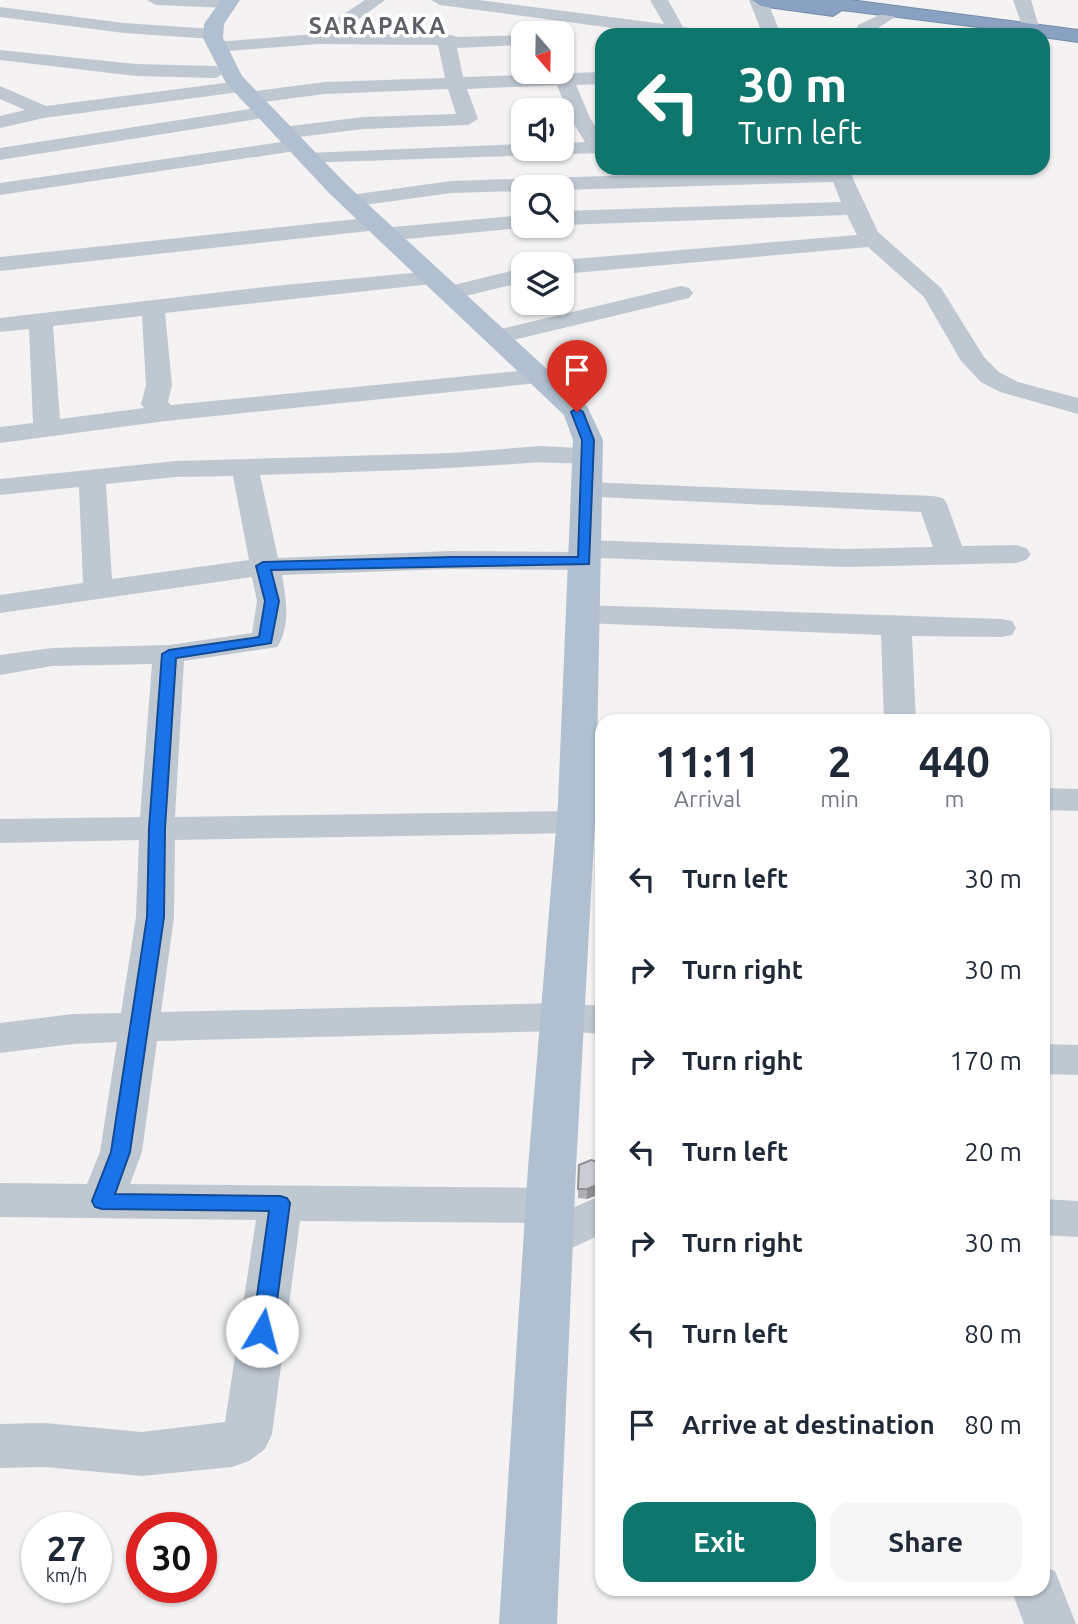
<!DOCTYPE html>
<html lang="en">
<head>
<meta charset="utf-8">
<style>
	:root { --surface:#fff; --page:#f6f6f7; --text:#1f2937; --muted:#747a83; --accent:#0f766e }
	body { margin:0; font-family:Ubuntu,sans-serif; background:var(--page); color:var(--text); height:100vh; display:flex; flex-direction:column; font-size:26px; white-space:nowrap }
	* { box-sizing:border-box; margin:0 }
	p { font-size:23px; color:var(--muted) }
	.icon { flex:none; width:38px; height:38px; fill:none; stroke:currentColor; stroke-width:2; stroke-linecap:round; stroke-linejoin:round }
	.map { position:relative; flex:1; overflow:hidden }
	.panel { position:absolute; left:595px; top:714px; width:455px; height:882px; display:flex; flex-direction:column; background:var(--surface); border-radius:21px; box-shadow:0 2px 5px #0004 }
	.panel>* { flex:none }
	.hud { position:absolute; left:595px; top:28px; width:455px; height:147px; border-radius:21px; box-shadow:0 2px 5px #0004; background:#0f766e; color:#fff; overflow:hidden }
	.needle { width:46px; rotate:160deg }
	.fabs { position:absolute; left:511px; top:21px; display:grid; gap:14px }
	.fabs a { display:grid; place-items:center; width:63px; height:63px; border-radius:14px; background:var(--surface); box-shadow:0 2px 5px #0004; font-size:35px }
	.speed { position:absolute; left:21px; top:1512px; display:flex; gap:14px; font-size:35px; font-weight:700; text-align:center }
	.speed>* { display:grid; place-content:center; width:91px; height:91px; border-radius:50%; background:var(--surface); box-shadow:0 2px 5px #0004; line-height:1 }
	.speed small { font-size:18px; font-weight:400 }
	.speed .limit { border:10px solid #d22; background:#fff; color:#111 }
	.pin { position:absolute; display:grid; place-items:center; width:60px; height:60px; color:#fff; margin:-72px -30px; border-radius:50% 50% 50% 0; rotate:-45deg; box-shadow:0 0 7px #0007 }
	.pin .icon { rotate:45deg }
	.me { position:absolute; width:77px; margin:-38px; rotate:8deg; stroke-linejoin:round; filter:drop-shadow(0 0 5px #0008) }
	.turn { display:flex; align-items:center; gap:24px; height:147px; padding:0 28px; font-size:32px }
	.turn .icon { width:91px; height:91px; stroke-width:2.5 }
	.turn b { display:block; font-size:49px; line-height:60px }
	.eta { display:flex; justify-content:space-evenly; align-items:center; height:119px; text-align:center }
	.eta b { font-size:42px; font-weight:700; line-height:49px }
	.primary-button { display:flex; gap:14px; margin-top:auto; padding:14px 28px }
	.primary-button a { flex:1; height:80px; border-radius:21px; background:var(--accent); color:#fff; font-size:28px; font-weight:700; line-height:80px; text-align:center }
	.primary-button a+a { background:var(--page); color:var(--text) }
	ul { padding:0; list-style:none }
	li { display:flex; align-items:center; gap:21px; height:91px; padding:0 28px }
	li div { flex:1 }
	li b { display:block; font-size:26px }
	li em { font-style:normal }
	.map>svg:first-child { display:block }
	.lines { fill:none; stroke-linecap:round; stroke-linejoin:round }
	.highway-casing { stroke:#748dad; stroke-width:2 }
	.minor { fill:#bfc8d1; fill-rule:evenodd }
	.major { fill:#b1c0d1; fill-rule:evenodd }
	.highway { fill:#89a2c1; fill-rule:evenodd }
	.wall { fill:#afb0b6 }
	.shaded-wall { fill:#8f9094 }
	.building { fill:#cccdd4; stroke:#8f9094; stroke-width:2 }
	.route { fill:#1a73e8; stroke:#114b97; stroke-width:2 }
	.labels { text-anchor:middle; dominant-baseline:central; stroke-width:7; stroke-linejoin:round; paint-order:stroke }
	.far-district-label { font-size:23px; font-weight:bold; letter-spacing:2px; fill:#5e6267; stroke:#fff }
</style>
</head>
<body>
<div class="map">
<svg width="1078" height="1624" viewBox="0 0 1078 1624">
	<rect width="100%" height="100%" fill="#f4f2f2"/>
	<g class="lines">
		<g class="highway-casing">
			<polygon id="highway" points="752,0 850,0 1078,30 1078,42 1043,37 1043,35 842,10 833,16 761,6"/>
		</g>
		<g class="minor">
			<polygon points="147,0 235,0 238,3 229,8 156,5"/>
			<polygon points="365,0 385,0 338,34 451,35 458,37 523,35 523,45 457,48 463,77 553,74 552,72 562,72 562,67 568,68 571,73 602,72 602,84 576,85 590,118 602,137 602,153 301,163 298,159 301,155 308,153 523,144 523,149 562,149 562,143 585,142 570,118 557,85 467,89 478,119 468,125 363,129 283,139 276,137 273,133 276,129 283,127 363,117 456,114 448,89 325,94 249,104 239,98 249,92 325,82 445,78 438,45 318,44 216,52 207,47 216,42 314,34"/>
			<polygon points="431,0 479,0 664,24 650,0 668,0 683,27 711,31 714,35 665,35 440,5"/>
			<polygon points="749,0 767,0 781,35 763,35"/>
			<polygon points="1013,0 1031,0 1040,30 1037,34 1025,34"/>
			<polygon points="0,7 124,23 213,29 222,34 213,39 124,33 0,17"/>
			<polygon points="886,12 892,13 895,17 872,32 872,35 854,35 858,25"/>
			<polygon points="0,50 136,64 216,66 225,72 216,78 136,76 0,60"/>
			<polygon points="240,81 249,87 247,91 44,118 0,128 0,116 25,110 0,99 0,86 46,106"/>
			<polygon points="263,107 273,113 270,117 0,160 0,148"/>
			<polygon points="295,140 302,142 305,146 302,150 0,195 0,183"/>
			<polygon points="848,168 878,232 941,288 984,357 999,372 1018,382 1078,398 1078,414 1000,392 981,382 961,361 924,297 868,247 562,274 562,264 552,264 562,260 857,235 847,215 562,225 562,211 841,202 833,182 562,190 562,187 523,187 523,191 451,193 350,207 342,206 339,201 342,196 350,195 451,181"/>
			<polygon points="523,215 523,226 531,227 386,241 378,239 375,234 378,230 0,271 0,257 375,217 383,219 386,224 383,228"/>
			<polygon points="523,268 523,282 449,300 441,298 437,293 441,288"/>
			<path d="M433,271l8,2 4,5 -4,5 -276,30 7,72 -4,17 3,3 368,-36 9,3 4,5 -4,5 -382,39 -166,22v-16l33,-4 -4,-94 -29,3v-14l274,-32zM142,316l4,69 -5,19 3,4 -84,11 -7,-93z"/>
			<polygon points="681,286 689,288 693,293 689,298 497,344 488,342 485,337 488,332"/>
			<path d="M540,446l58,3 4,6 -4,6c-23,5 -47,0 -70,2 -89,7 -178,9 -268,12l18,83 173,-7 122,1 -3,-3 5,-6 10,-3 260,9 88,-2 -12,-35 -344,-16 -4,-6 4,-6 10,-2 346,14 10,2 4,6 15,42 54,-1 10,3 5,6 -5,6 -10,3 -171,4 -247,-9 2,3 -5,6 -10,3 -134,-1 -169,6c4,22 9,52 -5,72l-93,14 -9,156 401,-6 12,3 6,8 -6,8 -12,3 -401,7 -1,77 -13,95 401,-9 40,3v28l-40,-3 -405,10 -15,111 -12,32 420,4 15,6 7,12 -2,3 32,-14v39l-54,25 -16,-5 -6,-13 6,-13 10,-5 -242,-2 -28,213 -7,15 -16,12 -17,6 -90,9 -97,-9 -45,1v-44l45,-1 97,9 83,-10 31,-202 -256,-3v-34l87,1 13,-32 17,-110 -44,2 -73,9v-30l73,-9 48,-1 15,-96 3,-77 -139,3v-24l140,-2 12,-153 -100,2 -52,9v-20l52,-7 117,-3 83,-12 5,-32 -5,-24 -252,36v-18l83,-12 -4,-96 -79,8v-16l176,-18 276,-8zM233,476l16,84 -137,19 -6,-95 70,-7z"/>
			<polygon points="583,605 1001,619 1012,621 1016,628 1012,635 1001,637 912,636 916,721 884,721 881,635 583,623 572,620 568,614 572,608"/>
			<polygon points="1043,788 1078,789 1078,811 1043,810"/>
			<polygon points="1043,1044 1078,1045 1078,1075 1043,1074"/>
			<polygon points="1043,1199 1078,1201 1078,1237 1043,1235"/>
			<polygon points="1043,1566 1055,1571 1076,1624 1024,1624 1011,1589 1043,1589"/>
		</g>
		<polygon class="major" points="221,0 240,0 224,24 223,38 242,76 346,184 587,406 603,440 596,803 576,1168 557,1624 499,1624 528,1168 558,803 573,440 564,415 330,194 226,83 203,38 204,24"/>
		<use href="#highway" class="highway"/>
	</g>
	<polygon class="wall" points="602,1163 602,1193 587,1199 578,1198 579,1165"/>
	<polygon class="shaded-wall" points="602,1183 602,1193 587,1199 587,1189"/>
	<polygon class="building" points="591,1160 602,1163 602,1183 587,1189 578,1189 579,1165"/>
	<polygon class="route" points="577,408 583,412 594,440 589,564 271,570 279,601 271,643 176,658 165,828 164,917 130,1152 115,1194 280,1196 287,1198 290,1203 273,1331 270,1338 262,1340 255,1338 252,1331 269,1211 102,1209 95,1207 92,1201 111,1152 147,917 149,828 162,654 169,650 259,637 265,601 256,566 263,562 451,557 578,557 582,440 571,412"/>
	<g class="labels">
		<g class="far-district-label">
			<text x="378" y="25">SARAPAKA</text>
		</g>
	</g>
</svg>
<div class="fabs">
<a><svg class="needle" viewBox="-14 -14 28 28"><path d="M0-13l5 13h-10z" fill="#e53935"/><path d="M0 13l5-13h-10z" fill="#747a83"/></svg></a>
<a><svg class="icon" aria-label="sound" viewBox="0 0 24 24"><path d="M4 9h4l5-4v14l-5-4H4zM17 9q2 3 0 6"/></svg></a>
<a><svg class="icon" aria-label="search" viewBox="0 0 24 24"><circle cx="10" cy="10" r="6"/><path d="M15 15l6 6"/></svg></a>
<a><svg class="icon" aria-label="layers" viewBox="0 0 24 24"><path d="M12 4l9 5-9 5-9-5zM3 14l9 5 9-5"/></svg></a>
</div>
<div class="speed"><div>27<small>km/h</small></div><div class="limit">30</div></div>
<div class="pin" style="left:577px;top:412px;background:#d93025"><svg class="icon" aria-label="arrive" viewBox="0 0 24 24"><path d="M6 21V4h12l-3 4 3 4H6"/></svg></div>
<svg class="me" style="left:262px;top:1331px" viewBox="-20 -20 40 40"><circle r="19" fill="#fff"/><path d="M0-13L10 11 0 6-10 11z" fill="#1a73e8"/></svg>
<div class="hud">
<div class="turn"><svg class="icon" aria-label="left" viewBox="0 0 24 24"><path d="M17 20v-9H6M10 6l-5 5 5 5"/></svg><div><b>30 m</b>Turn left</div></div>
</div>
<section class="panel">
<div class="eta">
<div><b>11:11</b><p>Arrival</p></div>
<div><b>2</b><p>min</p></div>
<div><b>440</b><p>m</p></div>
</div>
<ul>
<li><svg class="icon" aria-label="left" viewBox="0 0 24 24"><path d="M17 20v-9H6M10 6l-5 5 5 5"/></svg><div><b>Turn left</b></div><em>30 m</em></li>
<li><svg class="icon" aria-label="right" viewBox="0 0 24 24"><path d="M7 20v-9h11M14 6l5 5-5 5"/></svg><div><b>Turn right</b></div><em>30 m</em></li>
<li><svg class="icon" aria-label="right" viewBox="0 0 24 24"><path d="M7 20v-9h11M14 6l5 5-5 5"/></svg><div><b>Turn right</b></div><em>170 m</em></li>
<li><svg class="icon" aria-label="left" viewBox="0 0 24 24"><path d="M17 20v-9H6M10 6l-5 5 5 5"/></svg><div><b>Turn left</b></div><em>20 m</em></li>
<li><svg class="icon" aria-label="right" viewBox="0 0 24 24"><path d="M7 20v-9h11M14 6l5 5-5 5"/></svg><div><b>Turn right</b></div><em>30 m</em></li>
<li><svg class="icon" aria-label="left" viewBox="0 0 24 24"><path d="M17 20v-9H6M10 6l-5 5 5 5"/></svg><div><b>Turn left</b></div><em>80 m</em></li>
<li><svg class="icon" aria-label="arrive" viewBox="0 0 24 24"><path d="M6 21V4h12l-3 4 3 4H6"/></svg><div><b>Arrive at destination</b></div><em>80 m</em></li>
</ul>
<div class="primary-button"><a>Exit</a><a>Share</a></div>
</section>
</div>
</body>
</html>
